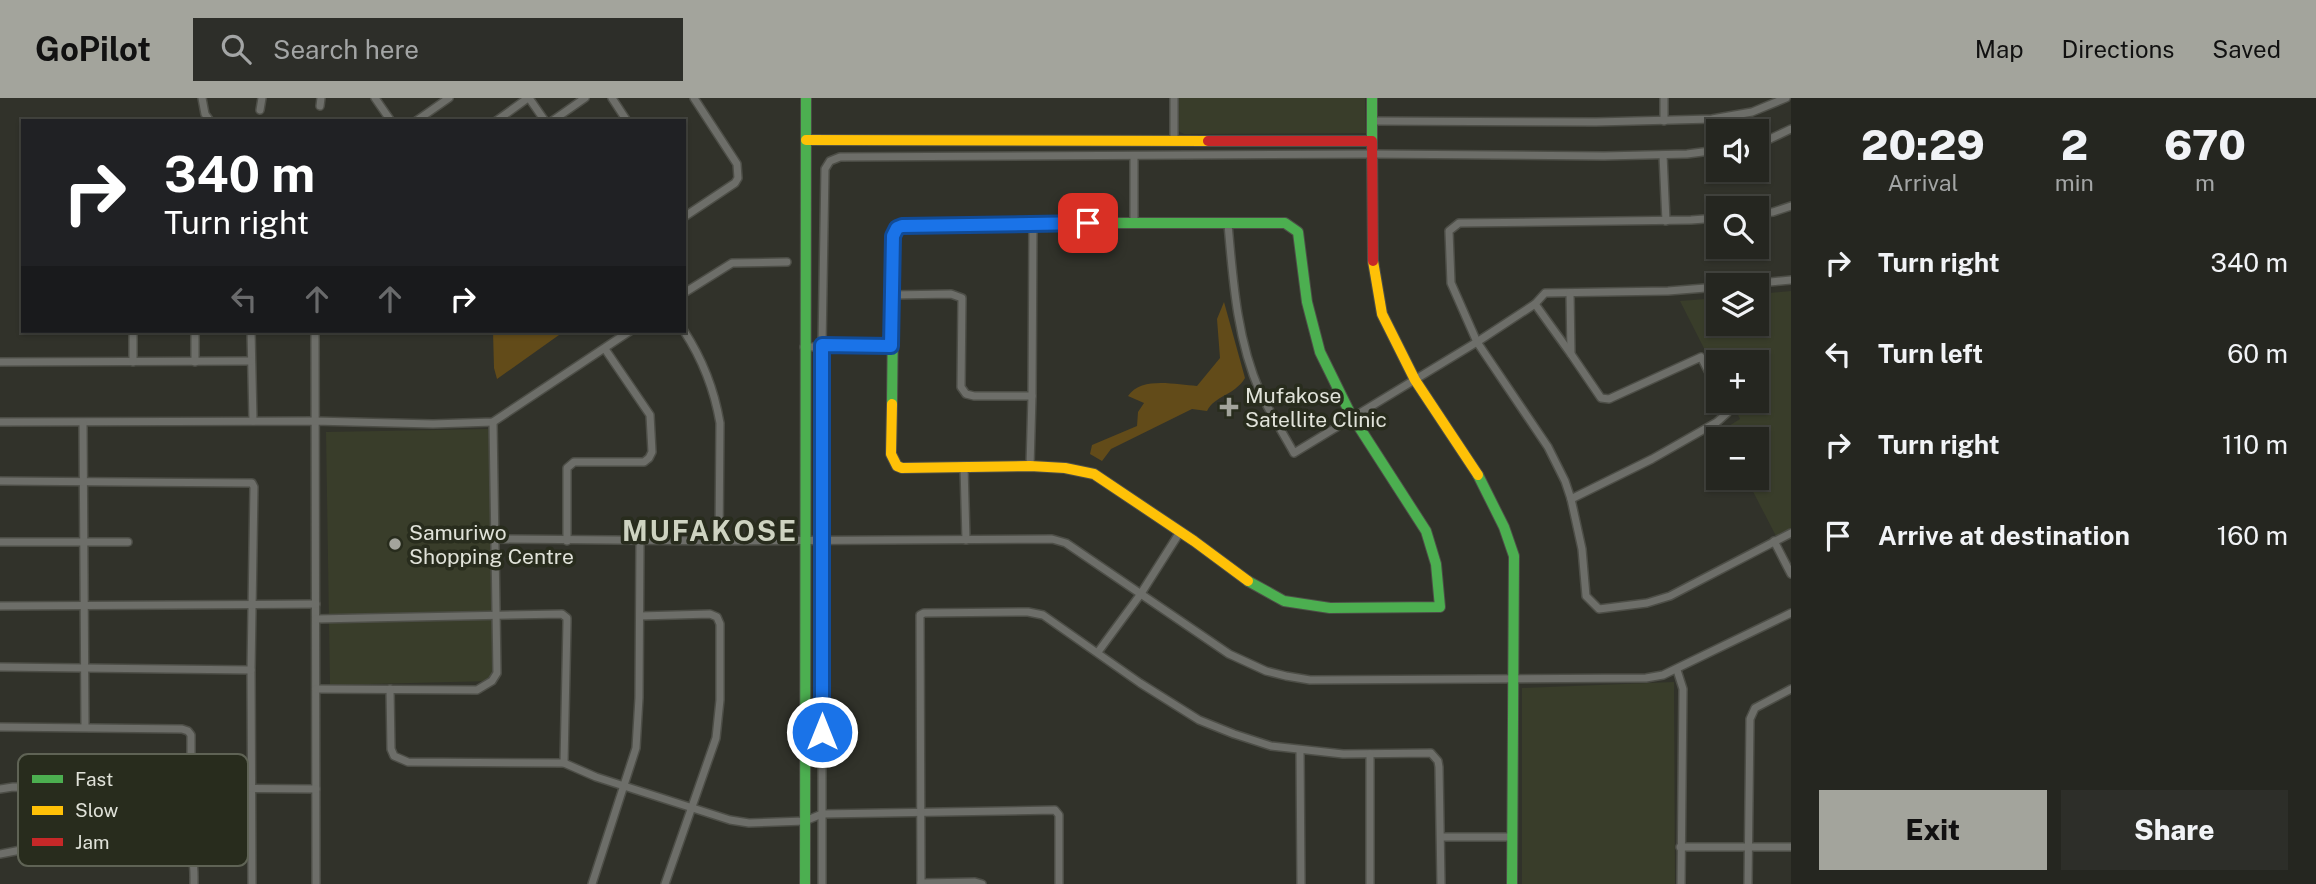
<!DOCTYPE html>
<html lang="en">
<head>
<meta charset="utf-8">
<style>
	:root { --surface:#252620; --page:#2d2e29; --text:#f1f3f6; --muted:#a3a5a5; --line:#42433e; --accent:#a3a49c }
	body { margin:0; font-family:"Public Sans",sans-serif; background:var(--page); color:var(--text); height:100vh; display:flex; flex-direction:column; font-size:26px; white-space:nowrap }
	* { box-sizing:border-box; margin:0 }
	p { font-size:23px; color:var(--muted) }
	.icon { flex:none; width:38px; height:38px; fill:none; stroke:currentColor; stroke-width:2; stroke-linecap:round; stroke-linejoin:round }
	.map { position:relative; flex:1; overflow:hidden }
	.details { display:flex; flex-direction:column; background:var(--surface); width:525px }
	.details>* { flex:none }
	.guide { position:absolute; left:21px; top:21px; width:665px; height:214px; border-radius:0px; box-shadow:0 2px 5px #0004,0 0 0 2px var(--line); background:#202124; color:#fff; overflow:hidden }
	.tools { position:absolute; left:1706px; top:21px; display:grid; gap:14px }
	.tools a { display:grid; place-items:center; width:63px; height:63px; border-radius:0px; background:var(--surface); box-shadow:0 2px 5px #0004,0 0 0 2px var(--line); font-size:35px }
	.pin { position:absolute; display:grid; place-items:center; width:60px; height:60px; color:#fff; margin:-30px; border-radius:14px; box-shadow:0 4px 10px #0006 }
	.me { position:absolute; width:77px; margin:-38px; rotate:0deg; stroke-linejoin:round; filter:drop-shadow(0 0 5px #0008) }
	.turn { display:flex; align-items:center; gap:24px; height:147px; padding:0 28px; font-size:32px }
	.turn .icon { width:91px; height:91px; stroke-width:2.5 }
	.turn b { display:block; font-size:49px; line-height:60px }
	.lanes { display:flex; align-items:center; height:66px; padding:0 28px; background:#0003; justify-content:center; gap:35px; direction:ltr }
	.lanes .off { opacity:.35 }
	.eta { display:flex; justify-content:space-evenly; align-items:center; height:119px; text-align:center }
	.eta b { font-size:42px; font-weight:800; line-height:49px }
	.action { display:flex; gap:14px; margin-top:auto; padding:14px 28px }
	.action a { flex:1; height:80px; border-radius:0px; background:var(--accent); color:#111; font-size:28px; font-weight:800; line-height:80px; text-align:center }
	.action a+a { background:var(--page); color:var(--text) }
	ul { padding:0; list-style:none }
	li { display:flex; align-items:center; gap:21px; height:91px; padding:0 28px }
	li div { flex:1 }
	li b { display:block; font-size:26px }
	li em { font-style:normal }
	header { display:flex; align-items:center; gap:42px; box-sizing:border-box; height:98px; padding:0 35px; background:var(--accent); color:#111 }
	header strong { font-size:33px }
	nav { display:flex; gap:38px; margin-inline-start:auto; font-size:24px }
	.search { width:490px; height:63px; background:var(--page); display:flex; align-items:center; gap:18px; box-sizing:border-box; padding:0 24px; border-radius:0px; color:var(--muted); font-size:26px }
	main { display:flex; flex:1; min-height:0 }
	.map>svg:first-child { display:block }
	.built { fill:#393d2a }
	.green { fill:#624b19 }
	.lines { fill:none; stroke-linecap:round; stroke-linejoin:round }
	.street-casing { stroke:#4d4e47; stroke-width:10 }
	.fast-casing { stroke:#4d4e47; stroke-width:12 }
	.slow-casing { stroke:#4d4e47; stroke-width:12 }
	.jam-casing { stroke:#4d4e47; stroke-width:12 }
	.street { stroke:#6d6e69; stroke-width:7 }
	.fast { stroke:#4caf50; stroke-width:10 }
	.slow { stroke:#ffc107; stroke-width:10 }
	.jam { stroke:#c62828; stroke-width:10 }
	.route-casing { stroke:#114b97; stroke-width:18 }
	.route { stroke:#1a73e8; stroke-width:12 }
	.poi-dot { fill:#a3a49c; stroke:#282c1d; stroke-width:2.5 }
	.labels { text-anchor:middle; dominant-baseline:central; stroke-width:7; stroke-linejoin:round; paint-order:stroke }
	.poi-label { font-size:21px; fill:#e0e2d9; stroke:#282c1d; text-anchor:start }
	.district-label { font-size:28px; font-weight:bold; letter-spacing:2px; fill:#ced3c1; stroke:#282c1d }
	.key { fill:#282c1d; stroke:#5f6355; stroke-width:2 }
	.key-label { font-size:19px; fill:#e0e2d9 }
</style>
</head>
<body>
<header>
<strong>GoPilot</strong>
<div class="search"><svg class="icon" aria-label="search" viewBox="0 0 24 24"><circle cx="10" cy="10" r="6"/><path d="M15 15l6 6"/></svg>Search here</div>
<nav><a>Map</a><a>Directions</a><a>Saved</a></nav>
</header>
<main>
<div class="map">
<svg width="1791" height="786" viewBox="0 0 1791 786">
	<rect width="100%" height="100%" fill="#31322a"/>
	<g class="built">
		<polygon points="1178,0 1365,0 1366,35 1184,36 1178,33"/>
		<polygon points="1791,193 1791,430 1776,438 1746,380 1757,380 1757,341 1726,341 1721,333 1740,321 1731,303 1757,303 1757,264 1718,264 1718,278 1680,203 1718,200 1718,226 1757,226 1757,196"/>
		<polygon points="489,331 493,583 330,587 326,334"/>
		<polygon points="1674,584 1675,786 1522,786 1522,590"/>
	</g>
	<g class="green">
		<path d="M1224,204l21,76c-11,18 -30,17 -38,33l-15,-2 -81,40 -9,12 -12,-7 2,-9 45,-19 1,-14 6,-9 -16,-7c14,-20 48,-11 69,-10l23,-28 -3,-39z"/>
		<polygon points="493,233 557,233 559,237 497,281 494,270"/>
	</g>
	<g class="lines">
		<g class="street-casing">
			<g id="street">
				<polyline points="202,0 205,16 210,23"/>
				<polyline points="375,0 391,23"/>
				<polyline points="529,0 545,23"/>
				<polyline points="612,0 627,23"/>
				<polyline points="1174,0 1174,42"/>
				<polyline points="1664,0 1664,23"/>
				<polyline points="320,8 321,0"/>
				<polyline points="260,12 262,0"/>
				<polyline points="416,23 449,0"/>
				<polyline points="496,23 528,0"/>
				<polyline points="552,23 585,0"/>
				<polyline points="1372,23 1596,24 1712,21 1752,14 1786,0"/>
				<polyline points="1757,47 1791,31"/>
				<polyline points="1663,57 1666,123"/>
				<polyline points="1134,58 1134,125"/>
				<polyline points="1757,116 1773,114 1791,108"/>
				<polyline points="684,119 735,85 738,80 737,66 694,0"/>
				<polyline points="1718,120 1691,122 1459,125 1449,133 1451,185 1477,244 1548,349 1565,383 1571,401 1582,451 1586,498 1599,511 1647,505 1670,498 1791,435"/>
				<path d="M1228,126c5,57 9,116 32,168 10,21 23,41 34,61l183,-111 58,-38 10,-11 123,-2 50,-4"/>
				<polyline points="1741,187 1791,182"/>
				<polyline points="684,195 732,165 787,164"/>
				<polyline points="1570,195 1571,256 1601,300 1609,301 1701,259 1718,292"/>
				<polyline points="892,197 951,196 962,200 961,289 966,296 974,298 1032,298 1030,368"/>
				<polyline points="1535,206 1571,256"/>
				<polyline points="195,233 195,264"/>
				<polyline points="251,233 253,323"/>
				<polyline points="315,233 316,786"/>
				<path d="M684,233c19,29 30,57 36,92l-1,118"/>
				<polyline points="804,249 891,248"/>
				<polyline points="0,264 251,263"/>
				<polyline points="133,264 133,233"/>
				<polyline points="1032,298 1033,125"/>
				<polyline points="0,324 314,323 433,326 493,324 630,233"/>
				<polyline points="83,325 85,628"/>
				<polyline points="964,368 966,442"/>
				<polyline points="0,383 252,385 254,389 251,572 252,786"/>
				<polyline points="1571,401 1652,361 1717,324 1727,315 1728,310 1724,303"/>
				<polyline points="496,441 719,443 1052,441 1066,445 1229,556 1266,573 1286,578 1310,582 1646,580 1663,577 1791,515"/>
				<polyline points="567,443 567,370 574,364 644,364 649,360 652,354 650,317 605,251"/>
				<polyline points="1774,443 1791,476"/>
				<polyline points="0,444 128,444"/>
				<polyline points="0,508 316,506"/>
				<polyline points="640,518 710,516 717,519 720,526 720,602 716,640 665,786"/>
				<polyline points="316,521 562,516 567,520 567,525 564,665"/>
				<polyline points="1098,554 1140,497 1180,434"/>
				<polyline points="0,569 251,572"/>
				<polyline points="1677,572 1683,591 1681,786"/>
				<polyline points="316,591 477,592 492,583 497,575 493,324"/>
				<polyline points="390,591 391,651 394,658 408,664 564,665 596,679 730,722 749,725 805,723 822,716 1055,712 1059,717 1059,786"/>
				<polyline points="0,629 182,631 188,633 191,637 191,691"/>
				<polyline points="1300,652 1301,786"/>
				<polyline points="0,691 13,689 316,691"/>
				<polyline points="1441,739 1513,739"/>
				<polyline points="1680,749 1791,749"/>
				<polyline points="104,750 104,691"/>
				<path d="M0,756l31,-6 147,-1c18,6 16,21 16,37"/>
				<polyline points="921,785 975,784 982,786"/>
				<polyline points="592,786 636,650 639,600 640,443"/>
				<polyline points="822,786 822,247 825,71 830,63 840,59 1372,56 1604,58 1687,56 1718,52"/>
				<polyline points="921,786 920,517 924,515 1028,514 1043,517 1140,585 1199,622 1234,636 1271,648 1343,656 1431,655 1438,663 1439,669 1441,786"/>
				<polyline points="1370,786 1370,656"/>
				<polyline points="1748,786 1750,621 1755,610 1791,591"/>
			</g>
		</g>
		<g class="fast-casing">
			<g id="fast">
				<polyline points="1372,0 1372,43"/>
				<polyline points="1033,125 1285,125 1298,134 1307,204 1320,254 1350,315 1426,433 1436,466 1440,509 1330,510 1284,503 1248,483"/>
				<polyline points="892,306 894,134 906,128 1033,125"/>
				<polyline points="1478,377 1504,429 1514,458 1512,786"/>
				<polyline points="805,786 806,0"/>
			</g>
		</g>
		<g class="slow-casing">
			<g id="slow">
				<polyline points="806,42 1208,43"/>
				<polyline points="1373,163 1382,216 1415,282 1478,377"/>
				<polyline points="892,306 891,356 897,368 902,370 1030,368 1065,370 1094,376 1194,443 1248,483"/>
			</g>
		</g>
		<g class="jam-casing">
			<polyline id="jam" points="1208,43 1372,43 1373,163"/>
		</g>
		<use href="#street" class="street"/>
		<use href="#fast" class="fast"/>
		<use href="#slow" class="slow"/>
		<use href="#jam" class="jam"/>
	</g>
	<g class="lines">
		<g class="route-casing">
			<polyline id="route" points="822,634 822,247 891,248 893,138 897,130 902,128 1088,125"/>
		</g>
		<use href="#route" class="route"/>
	</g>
	<g class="poi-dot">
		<path d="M1225.5 298.5h7v7h7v7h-7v7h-7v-7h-7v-7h7z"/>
		<circle cx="395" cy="446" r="7"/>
	</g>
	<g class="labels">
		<g class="poi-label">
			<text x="1245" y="297">Mufakose<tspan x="1245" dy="24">Satellite Clinic</tspan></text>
			<text x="409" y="434">Samuriwo<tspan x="409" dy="24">Shopping Centre</tspan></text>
		</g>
		<g class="district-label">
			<text x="710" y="432">MUFAKOSE</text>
		</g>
	</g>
	<rect x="18" y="656" width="230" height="112" rx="10" class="key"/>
	<rect x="32" y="677" width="31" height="8" fill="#4caf50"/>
	<rect x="32" y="708" width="31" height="9" fill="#ffc107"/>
	<rect x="32" y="740" width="31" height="8" fill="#c62828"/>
	<g class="key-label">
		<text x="75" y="688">Fast</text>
		<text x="75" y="719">Slow</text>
		<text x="75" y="751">Jam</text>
	</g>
</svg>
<div class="tools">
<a><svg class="icon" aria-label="sound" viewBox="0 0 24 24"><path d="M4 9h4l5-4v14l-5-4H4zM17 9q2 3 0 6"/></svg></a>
<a><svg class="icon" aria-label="search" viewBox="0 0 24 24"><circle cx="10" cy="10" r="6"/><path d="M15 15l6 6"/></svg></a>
<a><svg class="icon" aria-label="layers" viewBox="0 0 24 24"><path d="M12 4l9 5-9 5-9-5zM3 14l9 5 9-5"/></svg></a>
<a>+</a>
<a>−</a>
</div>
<div class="pin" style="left:1088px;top:125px;background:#d93025"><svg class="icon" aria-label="arrive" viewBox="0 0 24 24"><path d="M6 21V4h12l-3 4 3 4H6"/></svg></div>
<svg class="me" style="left:822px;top:634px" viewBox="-20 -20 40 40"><circle r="17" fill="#1a73e8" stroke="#fff" stroke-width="3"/><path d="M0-11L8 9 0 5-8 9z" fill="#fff"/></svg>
<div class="guide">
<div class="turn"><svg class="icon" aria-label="right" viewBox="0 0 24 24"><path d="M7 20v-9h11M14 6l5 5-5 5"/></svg><div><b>340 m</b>Turn right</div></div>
<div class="lanes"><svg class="icon off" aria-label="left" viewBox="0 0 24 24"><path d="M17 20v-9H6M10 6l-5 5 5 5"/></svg><svg class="icon off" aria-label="ahead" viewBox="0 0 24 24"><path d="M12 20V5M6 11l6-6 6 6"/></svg><svg class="icon off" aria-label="ahead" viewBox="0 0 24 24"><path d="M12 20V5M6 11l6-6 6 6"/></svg><svg class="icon" aria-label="right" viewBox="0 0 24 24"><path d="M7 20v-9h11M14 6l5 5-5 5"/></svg></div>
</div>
</div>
<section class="details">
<div class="eta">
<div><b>20:29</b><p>Arrival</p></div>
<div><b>2</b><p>min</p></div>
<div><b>670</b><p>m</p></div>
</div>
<ul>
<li><svg class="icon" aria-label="right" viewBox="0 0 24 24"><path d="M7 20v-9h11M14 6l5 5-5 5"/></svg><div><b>Turn right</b></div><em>340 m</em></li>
<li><svg class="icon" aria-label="left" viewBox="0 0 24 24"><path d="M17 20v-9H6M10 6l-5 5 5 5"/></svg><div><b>Turn left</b></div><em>60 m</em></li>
<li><svg class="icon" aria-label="right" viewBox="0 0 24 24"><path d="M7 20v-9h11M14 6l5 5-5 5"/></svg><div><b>Turn right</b></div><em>110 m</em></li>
<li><svg class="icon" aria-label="arrive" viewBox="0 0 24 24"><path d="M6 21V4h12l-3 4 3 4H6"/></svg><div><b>Arrive at destination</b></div><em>160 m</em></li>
</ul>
<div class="action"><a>Exit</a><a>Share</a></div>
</section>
</main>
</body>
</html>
